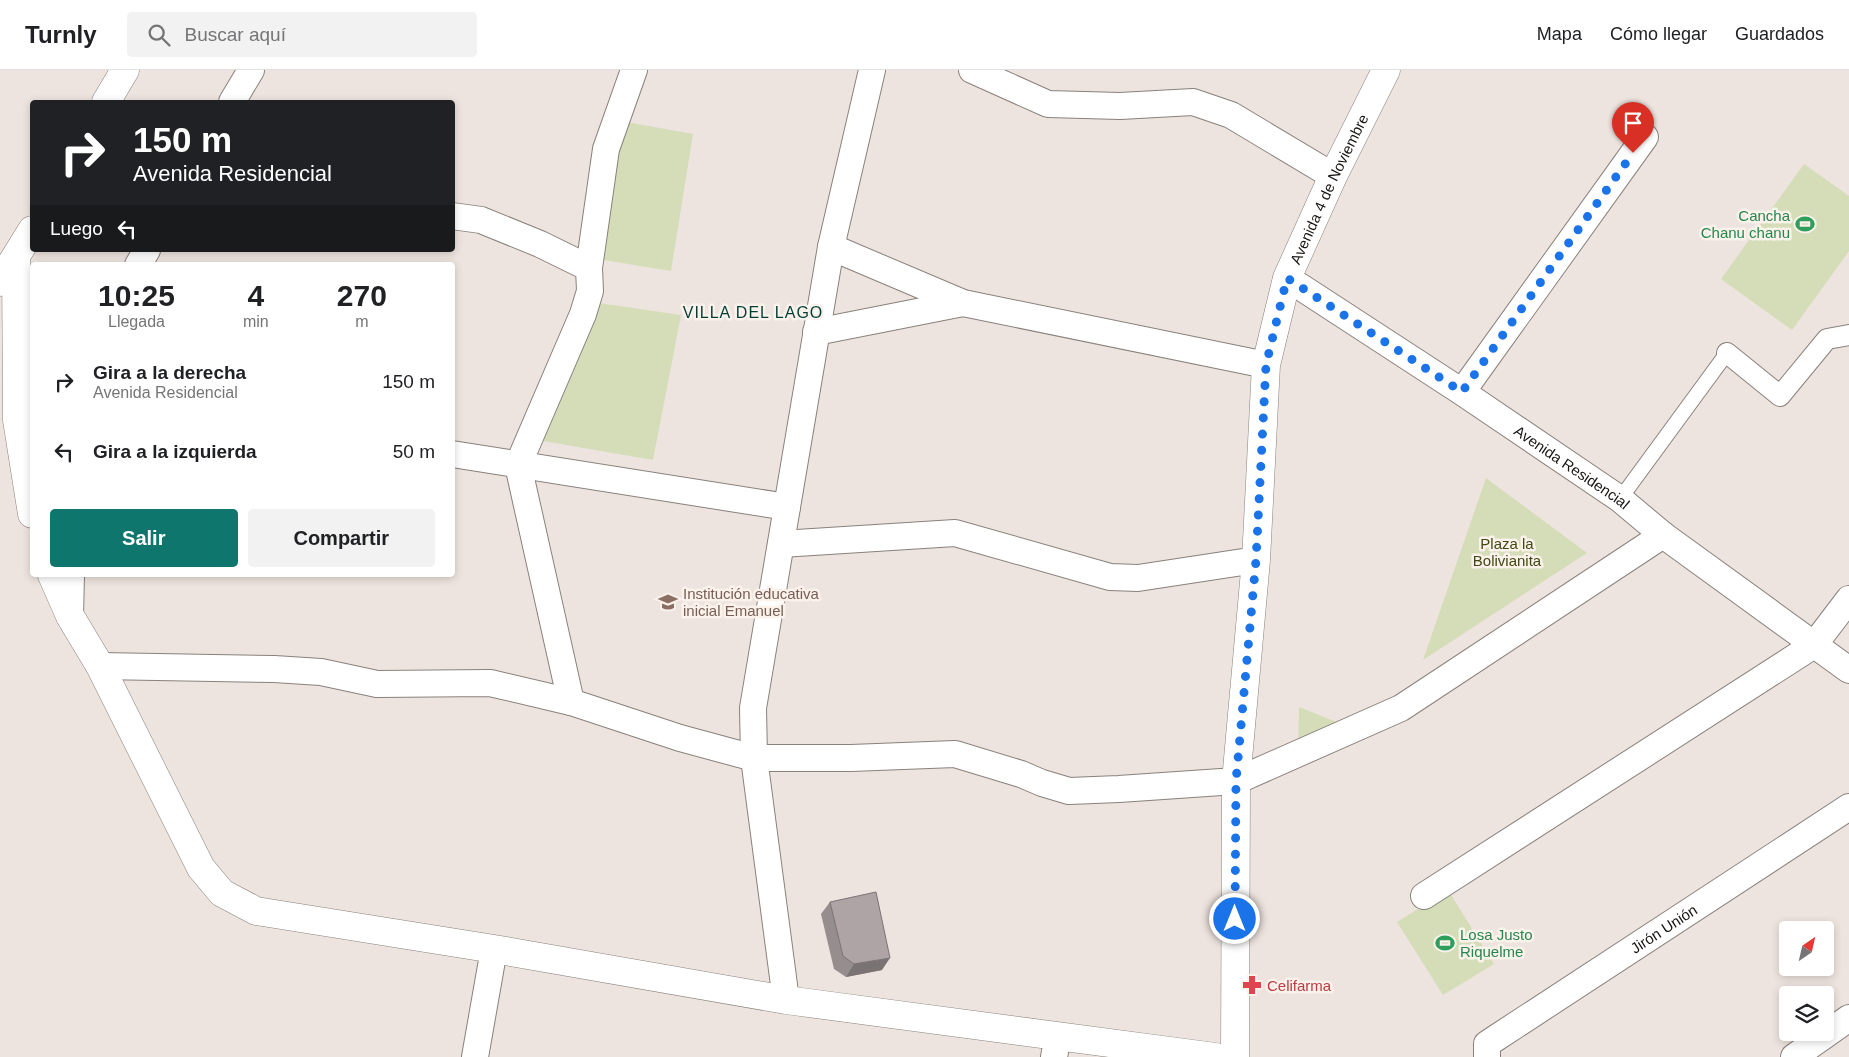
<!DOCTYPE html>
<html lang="es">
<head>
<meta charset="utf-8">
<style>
	:root { --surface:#fff; --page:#f2f2f2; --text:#202124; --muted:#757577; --line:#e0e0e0; --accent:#0f766e }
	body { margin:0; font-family:Arial,sans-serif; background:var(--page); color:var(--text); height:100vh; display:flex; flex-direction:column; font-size:19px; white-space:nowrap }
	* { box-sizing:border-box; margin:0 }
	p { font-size:16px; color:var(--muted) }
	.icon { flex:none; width:28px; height:28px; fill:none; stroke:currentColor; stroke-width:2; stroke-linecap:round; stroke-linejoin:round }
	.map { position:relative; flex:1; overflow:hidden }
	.side { position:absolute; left:30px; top:192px; width:425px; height:315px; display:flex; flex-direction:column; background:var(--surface); border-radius:5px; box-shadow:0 2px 8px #0003 }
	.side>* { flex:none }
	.guide { position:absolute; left:30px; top:30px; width:425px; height:152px; border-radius:5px; box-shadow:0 2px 8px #0003; background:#202124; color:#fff; overflow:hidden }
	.needle { width:32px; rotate:34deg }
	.fabs { position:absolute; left:1779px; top:851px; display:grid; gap:10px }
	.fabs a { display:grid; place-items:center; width:55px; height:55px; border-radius:5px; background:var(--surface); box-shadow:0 2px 8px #0003; font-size:25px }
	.pin { position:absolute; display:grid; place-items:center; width:42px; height:42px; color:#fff; margin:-51px -21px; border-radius:50% 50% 50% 0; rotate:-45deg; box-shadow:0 0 5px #0007 }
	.pin .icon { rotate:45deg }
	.me { position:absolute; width:55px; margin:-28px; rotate:0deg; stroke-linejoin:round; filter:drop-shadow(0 0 4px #0008) }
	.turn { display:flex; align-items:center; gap:18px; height:105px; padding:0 20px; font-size:22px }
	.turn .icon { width:65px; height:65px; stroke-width:2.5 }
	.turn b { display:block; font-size:35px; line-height:42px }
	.then { display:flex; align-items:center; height:48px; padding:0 20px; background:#0003; gap:10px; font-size:19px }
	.eta { display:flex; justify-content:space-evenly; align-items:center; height:85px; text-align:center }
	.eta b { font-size:30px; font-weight:700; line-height:35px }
	.button { display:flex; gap:10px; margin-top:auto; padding:10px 20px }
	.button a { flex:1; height:58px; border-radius:5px; background:var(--accent); color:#fff; font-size:20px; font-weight:700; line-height:58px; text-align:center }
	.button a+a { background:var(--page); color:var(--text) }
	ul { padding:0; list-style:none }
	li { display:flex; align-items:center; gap:15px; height:70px; padding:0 20px }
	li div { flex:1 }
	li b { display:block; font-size:19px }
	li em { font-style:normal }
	header { display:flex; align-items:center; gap:30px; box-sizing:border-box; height:70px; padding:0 25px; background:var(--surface); border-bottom:1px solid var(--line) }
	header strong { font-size:24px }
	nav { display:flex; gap:28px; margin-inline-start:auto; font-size:18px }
	.search { width:350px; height:45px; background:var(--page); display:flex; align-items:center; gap:12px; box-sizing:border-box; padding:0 18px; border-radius:5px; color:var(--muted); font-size:19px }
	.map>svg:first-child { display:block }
	.green { fill:#d4ddb7 }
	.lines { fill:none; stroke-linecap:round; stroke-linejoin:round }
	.service-casing { stroke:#89817c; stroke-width:16 }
	.pedestrian-casing { stroke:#89817c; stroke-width:22 }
	.minor-casing { stroke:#89817c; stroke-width:28 }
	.tertiary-casing { stroke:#89817c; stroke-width:29 }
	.trunk-casing { stroke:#89817c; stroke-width:29 }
	.service { stroke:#fff; stroke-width:14 }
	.pedestrian { stroke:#fff; stroke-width:20 }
	.minor { stroke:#fff; stroke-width:26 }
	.tertiary { stroke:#fff; stroke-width:28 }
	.trunk { stroke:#fff; stroke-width:28 }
	.wall { fill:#968d8f }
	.shaded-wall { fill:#7a7374 }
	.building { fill:#aea4a6; stroke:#7a7374 }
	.route { stroke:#1a73e8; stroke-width:9; stroke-dasharray:0 16.2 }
	.labels { text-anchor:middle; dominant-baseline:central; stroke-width:5; stroke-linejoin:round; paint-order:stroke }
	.street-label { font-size:15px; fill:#181513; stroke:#fbf2ec }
	.leisure-label { font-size:15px; fill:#27864d; stroke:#fbf2ec; text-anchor:end }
	.park-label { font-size:15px; fill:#414912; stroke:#fbf2ec }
	.education-label { font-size:15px; fill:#785e54; stroke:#fbf2ec; text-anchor:start }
	.health-label { font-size:15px; fill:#be3a42; stroke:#fbf2ec; text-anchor:start }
	.neighbourhood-label { font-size:16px; letter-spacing:1px; fill:#003e35; stroke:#fbf2ec }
</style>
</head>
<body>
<header>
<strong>Turnly</strong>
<div class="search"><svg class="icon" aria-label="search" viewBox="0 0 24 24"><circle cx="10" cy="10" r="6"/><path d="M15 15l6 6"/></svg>Buscar aquí</div>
<nav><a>Mapa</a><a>Cómo llegar</a><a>Guardados</a></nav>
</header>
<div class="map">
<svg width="1849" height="987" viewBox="0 0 1849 987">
	<rect width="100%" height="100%" fill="#eee4df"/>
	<g class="green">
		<polygon points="604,48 693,64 671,201 579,186"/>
		<polygon points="1804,94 1849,126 1849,181 1792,260 1721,209"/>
		<polygon points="578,230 681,245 653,390 543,371"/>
		<polygon points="1486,408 1587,483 1423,590"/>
		<polygon points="1299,637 1344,655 1298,687"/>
		<polygon points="1448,820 1494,894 1443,925 1397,852"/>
	</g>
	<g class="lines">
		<g class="service-casing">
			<polyline id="service" points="1620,429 1727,283"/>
		</g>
		<g class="pedestrian-casing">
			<polyline id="pedestrian" points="1727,283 1780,326 1827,269 1849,265"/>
		</g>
		<g class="minor-casing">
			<g id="minor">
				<polyline points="972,0 1048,34 1120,36 1193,32 1231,45 1333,106"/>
				<polyline points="232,32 251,0"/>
				<polyline points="452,146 481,150 540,174 589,198"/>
				<polyline points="831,177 963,233 1266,295"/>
				<polyline points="138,195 147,180"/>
				<path id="s1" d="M1287,208l175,114 158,107 43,36 186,135"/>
				<polyline points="816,262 963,233"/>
				<polyline points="1462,322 1645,67"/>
				<polyline points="452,384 787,437"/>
				<polyline points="781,474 955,463 1110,507 1138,508 1256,490"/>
				<polyline points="70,546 71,505"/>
				<polyline points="100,596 274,599 321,602 377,614 490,613 571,632 680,668 754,688 851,688 955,684 1021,704 1042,713 1069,721 1119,719 1236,711 1401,638 1663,465"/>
				<polyline points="571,632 518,395 583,244 590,221 589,198 606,79 634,0"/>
				<polyline points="1424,826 1814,575 1849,529"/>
				<polyline points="786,930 754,688 753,638 831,177 872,0"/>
				<polyline points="475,987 494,879"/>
				<polyline points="1054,987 1058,966"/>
				<path id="s2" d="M1487,987v-13l9,-6 353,-231"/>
				<polyline points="1794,987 1849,948"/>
			</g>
		</g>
		<g class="tertiary-casing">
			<g id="tertiary">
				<polyline points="16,188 17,350 32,444"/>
				<polyline points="52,505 70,546 100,596 201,798 222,823 256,841 494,879 786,930 1215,987"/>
				<path id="s3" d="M1235,987l1,-276 20,-221 10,-195 21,-87 46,-102 53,-106"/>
			</g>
		</g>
		<g class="trunk-casing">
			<g id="trunk">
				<polyline points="106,32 125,0"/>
				<polyline points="0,212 32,160"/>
			</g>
		</g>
		<use href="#service" class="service"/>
		<use href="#pedestrian" class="pedestrian"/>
		<use href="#minor" class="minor"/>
		<use href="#tertiary" class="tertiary"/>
		<use href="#trunk" class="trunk"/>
	</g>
	<polygon class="wall" points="830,832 882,900 846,907 834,899 821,844"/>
	<polygon class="shaded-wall" points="890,888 882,900 846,907 854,894"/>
	<polygon class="building" points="876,822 890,888 854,894 843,886 830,832"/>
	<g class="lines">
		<polyline class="route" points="1235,849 1236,711 1256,490 1266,295 1287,208 1462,322 1633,83"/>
	</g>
	<defs>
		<g id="stadium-bare" transform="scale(1.5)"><path d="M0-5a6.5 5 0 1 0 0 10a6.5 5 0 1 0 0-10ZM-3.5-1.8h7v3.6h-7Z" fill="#2e9e5b" stroke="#fbf2ec" stroke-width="2.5" paint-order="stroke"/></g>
		<g id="school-bare" transform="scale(1.5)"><path d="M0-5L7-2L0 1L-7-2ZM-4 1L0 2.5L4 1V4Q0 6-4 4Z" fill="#8d6e63" stroke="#fbf2ec" stroke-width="2.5" paint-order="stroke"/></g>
		<g id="pharmacy-bare" transform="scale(1.5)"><path d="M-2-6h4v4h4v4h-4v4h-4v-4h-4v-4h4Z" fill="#e0444e" stroke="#fbf2ec" stroke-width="2.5" paint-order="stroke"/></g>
	</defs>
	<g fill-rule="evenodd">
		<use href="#stadium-bare" x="1805" y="154"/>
		<use href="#school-bare" x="668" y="532"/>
		<use href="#stadium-bare" x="1445" y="873"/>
		<use href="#pharmacy-bare" x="1252" y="915"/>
	</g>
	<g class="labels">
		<g class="street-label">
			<text stroke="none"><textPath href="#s3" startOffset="881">Avenida 4 de Noviembre</textPath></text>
			<text stroke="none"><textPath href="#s1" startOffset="342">Avenida Residencial</textPath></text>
			<text stroke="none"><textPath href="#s2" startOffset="224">Jirón Unión</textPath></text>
		</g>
		<g class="leisure-label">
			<text x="1790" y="145">Cancha<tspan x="1790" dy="17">Chanu chanu</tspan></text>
			<text x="1460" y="864" text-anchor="start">Losa Justo<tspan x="1460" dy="17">Riquelme</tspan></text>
		</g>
		<g class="park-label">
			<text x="1507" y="473">Plaza la<tspan x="1507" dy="17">Bolivianita</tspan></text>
		</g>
		<g class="education-label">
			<text x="683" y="523">Institución educativa<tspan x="683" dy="17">inicial Emanuel</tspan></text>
		</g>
		<g class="health-label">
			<text x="1267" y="915">Celifarma</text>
		</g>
		<g class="neighbourhood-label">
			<text x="753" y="242">VILLA DEL LAGO</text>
		</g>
	</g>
</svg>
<div class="fabs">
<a><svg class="needle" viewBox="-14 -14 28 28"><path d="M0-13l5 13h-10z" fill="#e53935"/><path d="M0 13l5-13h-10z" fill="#757577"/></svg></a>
<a><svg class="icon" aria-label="layers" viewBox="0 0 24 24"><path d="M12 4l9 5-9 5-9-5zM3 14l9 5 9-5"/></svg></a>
</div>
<div class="pin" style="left:1633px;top:83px;background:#d93025"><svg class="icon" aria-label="arrive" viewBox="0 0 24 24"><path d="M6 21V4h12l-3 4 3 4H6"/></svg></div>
<svg class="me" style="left:1235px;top:849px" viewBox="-20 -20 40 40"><circle r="17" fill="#1a73e8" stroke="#fff" stroke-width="3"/><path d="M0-11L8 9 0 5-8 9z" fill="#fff"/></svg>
<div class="guide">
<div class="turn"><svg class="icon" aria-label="right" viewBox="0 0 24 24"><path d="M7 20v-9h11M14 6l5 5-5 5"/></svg><div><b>150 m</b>Avenida Residencial</div></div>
<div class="then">Luego<svg class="icon" aria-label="left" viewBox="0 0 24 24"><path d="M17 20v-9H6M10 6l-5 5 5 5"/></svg></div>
</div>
<section class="side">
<div class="eta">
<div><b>10:25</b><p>Llegada</p></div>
<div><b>4</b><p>min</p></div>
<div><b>270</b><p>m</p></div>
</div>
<ul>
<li><svg class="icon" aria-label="right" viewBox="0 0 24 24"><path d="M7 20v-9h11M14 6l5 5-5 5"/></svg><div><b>Gira a la derecha</b><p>Avenida Residencial</p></div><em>150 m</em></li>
<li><svg class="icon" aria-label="left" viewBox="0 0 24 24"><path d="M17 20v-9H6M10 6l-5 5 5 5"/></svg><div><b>Gira a la izquierda</b></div><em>50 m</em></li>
</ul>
<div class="button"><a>Salir</a><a>Compartir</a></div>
</section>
</div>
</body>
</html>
